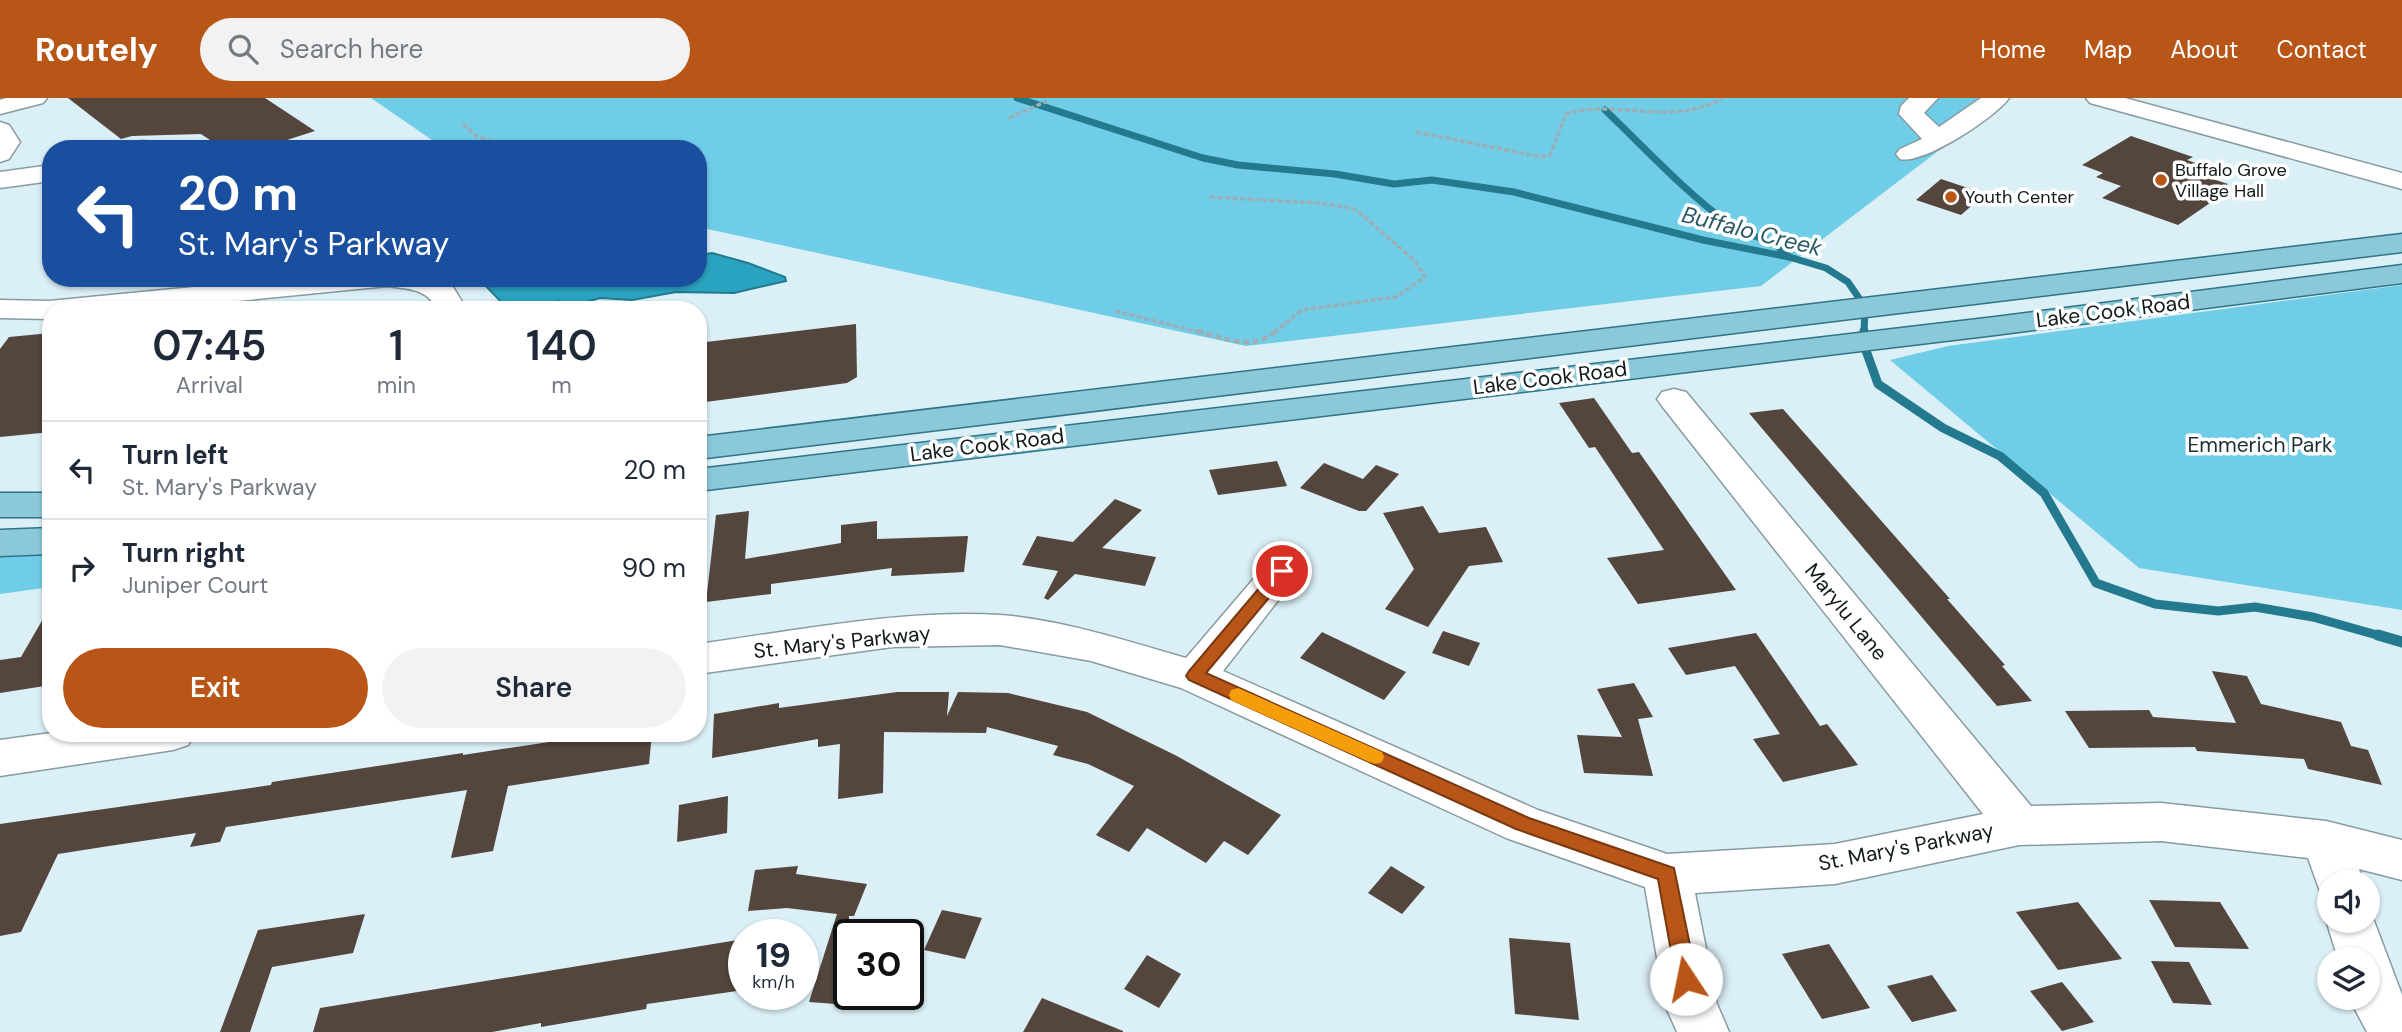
<!DOCTYPE html>
<html lang="en">
<head>
<meta charset="utf-8">
<style>
	:root { --surface:#fff; --page:#f2f2f3; --text:#1f2937; --muted:#747a83; --line:#e0e1e3; --accent:#b85618 }
	body { margin:0; font-family:"DM Sans",sans-serif; background:var(--page); color:var(--text); height:100vh; display:flex; flex-direction:column; font-size:26px; white-space:nowrap }
	* { box-sizing:border-box; margin:0 }
	p { font-size:23px; color:var(--muted) }
	.icon { flex:none; width:38px; height:38px; fill:none; stroke:currentColor; stroke-width:2; stroke-linecap:round; stroke-linejoin:round }
	.map { position:relative; flex:1; overflow:hidden }
	.panel { position:absolute; left:42px; top:203px; width:665px; height:441px; display:flex; flex-direction:column; background:var(--surface); border-radius:28px; box-shadow:0 2px 5px #0004 }
	.panel>* { flex:none }
	.guide { position:absolute; left:42px; top:42px; width:665px; height:147px; border-radius:28px; box-shadow:0 2px 5px #0004; background:#1a4fa0; color:#fff; overflow:hidden }
	.controls { position:absolute; left:2317px; top:772px; display:grid; gap:14px }
	.controls a { display:grid; place-items:center; width:63px; height:63px; border-radius:50%; background:var(--surface); box-shadow:0 2px 5px #0004; font-size:35px }
	.speed { position:absolute; left:728px; top:821px; display:flex; gap:14px; font-size:35px; font-weight:700; text-align:center }
	.speed>* { display:grid; place-content:center; width:91px; height:91px; border-radius:50%; background:var(--surface); box-shadow:0 2px 5px #0004; line-height:1 }
	.speed small { font-size:18px; font-weight:400 }
	.speed .limit { border:4px solid #111; border-radius:10px; background:#fff; color:#111 }
	.pin { position:absolute; display:grid; place-items:center; width:60px; height:60px; color:#fff; margin:-30px; border:4px solid #fff; border-radius:50%; box-shadow:0 2px 7px #0007 }
	.me { position:absolute; width:77px; margin:-38px; rotate:349deg; stroke-linejoin:round; filter:drop-shadow(0 0 5px #0008) }
	.turn { display:flex; align-items:center; gap:24px; height:147px; padding:0 21px; font-size:32px }
	.turn .icon { width:91px; height:91px; stroke-width:2.5 }
	.turn b { display:block; font-size:49px; line-height:60px }
	.eta { display:flex; justify-content:space-evenly; align-items:center; height:119px; text-align:center }
	.eta b { font-size:42px; font-weight:600; line-height:49px }
	.cta { display:flex; gap:14px; margin-top:auto; padding:14px 21px }
	.cta a { flex:1; height:80px; border-radius:42px; background:var(--accent); color:#fff; font-size:28px; font-weight:600; line-height:80px; text-align:center }
	.cta a+a { background:var(--page); color:var(--text) }
	ul { padding:0; list-style:none }
	li { display:flex; align-items:center; gap:21px; height:98px; padding:0 21px; border-top:2px solid var(--line) }
	li div { flex:1 }
	li b { display:block; font-size:26px }
	li em { font-style:normal }
	header { display:flex; align-items:center; gap:42px; box-sizing:border-box; height:98px; padding:0 35px; background:var(--accent); color:#fff }
	header strong { font-size:33px }
	nav { display:flex; gap:38px; margin-inline-start:auto; font-size:24px }
	.search { width:490px; height:63px; background:var(--page); display:flex; align-items:center; gap:18px; box-sizing:border-box; padding:0 24px; border-radius:38px; color:var(--muted); font-size:26px }
	.map>svg:first-child { display:block }
	.green { fill:#70cde7 }
	.water { fill:#2aa3c0; stroke:#237a8e; stroke-width:2 }
	.lines { fill:none; stroke-linecap:round; stroke-linejoin:round }
	.stream-far2 { stroke:#237a8e; stroke-width:7 }
	.stream-far1 { stroke:#237a8e; stroke-width:9 }
	.stream { stroke:#237a8e; stroke-width:11 }
	.building { fill:#54453d }
	.minor-casing { stroke:#879ba1; stroke-width:3 }
	.major-casing { stroke:#2e7486; stroke-width:3 }
	.path-far1 { stroke:#9daeb4; stroke-width:3.5; stroke-dasharray:5 2.5; stroke-linecap:butt }
	.path { stroke:#9daeb4; stroke-width:4.5; stroke-dasharray:6 3.5; stroke-linecap:butt }
	.minor { fill:#fff; fill-rule:evenodd }
	.major { fill:#8bc9d9; fill-rule:evenodd }
	.route { fill:#b85618; stroke:#783810; stroke-width:2 }
	.slow { fill:#f59e0b }
	.poi-dot { fill:#b85618; stroke:#fff; stroke-width:2.5 }
	.labels { text-anchor:middle; dominant-baseline:central; stroke-width:7; stroke-linejoin:round; paint-order:stroke }
	.far-poi-label { font-size:18px; fill:#12191b; stroke:#fff; text-anchor:start }
	.street-label { font-size:21px; fill:#12191b; stroke:#fff }
	.park-label { font-size:21px; fill:#1b2f34; stroke:#fff }
	.water-label { font-size:23px; font-style:italic; fill:#2a5966; stroke:#fff }
</style>
</head>
<body>
<header>
<strong>Routely</strong>
<div class="search"><svg class="icon" aria-label="search" viewBox="0 0 24 24"><circle cx="10" cy="10" r="6"/><path d="M15 15l6 6"/></svg>Search here</div>
<nav><a>Home</a><a>Map</a><a>About</a><a>Contact</a></nav>
</header>
<div class="map">
<svg width="2402" height="934" viewBox="0 0 2402 934">
	<rect width="100%" height="100%" fill="#daeff6"/>
	<g class="green">
		<polygon points="371,0 1983,0 1946,47 1761,188 1246,248 698,129 698,51 445,51"/>
		<polygon points="2402,187 2402,512 2139,470 1890,262 1948,248"/>
		<polygon points="0,454 51,454 51,489 0,496"/>
	</g>
	<path class="water" d="M712,155l36,10 37,14 1,4 -52,12 -58,-1 -44,8 -32,-2 -21,6 -22,-3 -17,9h-31l-31,-32h156c31,15 37,0 64,0v-23z"/>
	<g class="lines">
		<g class="stream-far2">
			<polyline points="1017,0 1203,60 1238,67 1335,76 1394,86 1432,82 1514,94 1703,142 1789,159 1826,170 1848,184 1865,209 1864,235"/>
			<path d="M1605,12c40,38 79,81 124,114 21,15 41,11 60,33"/>
		</g>
		<polyline class="stream-far1" points="1864,233 1864,247 1878,286 1943,330 2000,358 2044,395 2096,485 2155,506 2218,513 2255,509 2313,519 2384,539"/>
		<polyline class="stream" points="2378,537 2402,544"/>
	</g>
	<g class="building">
		<polygon points="68,0 265,0 315,33 265,49 222,50 201,36 132,38 121,41"/>
		<polygon points="2131,38 2193,59 2187,62 2204,68 2194,75 2228,86 2220,92 2226,94 2178,127 2102,100 2121,88 2096,79 2103,75 2082,67"/>
		<polygon points="1941,81 1959,87 1985,96 1961,117 1916,102"/>
		<polygon points="856,226 857,279 847,285 698,305 698,245"/>
		<polygon points="51,235 51,334 0,339 0,251 9,239"/>
		<polygon points="1594,300 1632,355 1639,354 1736,492 1638,506 1607,460 1664,452 1595,349 1589,350 1559,305"/>
		<polygon points="1783,311 1950,501 1947,501 2005,567 2002,568 2032,603 1997,608 1749,315"/>
		<polygon points="1277,363 1287,388 1218,397 1209,372"/>
		<polygon points="1324,365 1363,381 1376,367 1399,376 1366,413 1359,413 1300,390"/>
		<polygon points="1115,401 1142,412 1102,450 1156,459 1145,488 1075,476 1048,502 1044,500 1058,473 1022,467 1037,438 1073,444"/>
		<polygon points="1423,408 1439,435 1486,429 1503,464 1469,468 1428,529 1385,511 1414,471 1383,415"/>
		<polygon points="749,413 745,461 841,445 841,427 877,423 877,441 968,438 964,474 891,478 892,470 771,486 771,496 706,504 716,417"/>
		<polygon points="51,507 51,587 0,595 0,562 21,559"/>
		<polygon points="1443,533 1480,545 1469,568 1432,555"/>
		<polygon points="1322,534 1366,555 1406,574 1384,602 1300,560"/>
		<polygon points="1756,535 1820,628 1827,626 1858,667 1783,684 1753,641 1780,636 1735,568 1686,577 1668,550"/>
		<polygon points="2212,573 2247,578 2261,606 2341,624 2351,648 2368,652 2382,687 2308,671 2304,661 2197,653 2195,649 2089,650 2065,613 2149,612 2153,619 2236,625"/>
		<polygon points="1634,585 1653,619 1638,621 1653,678 1584,675 1577,637 1622,639 1597,591"/>
		<polygon points="897,594 949,594 947,618 958,594 1008,595 1087,614 1177,658 1281,717 1248,757 1224,743 1206,765 1147,730 1129,754 1096,737 1134,688 1088,666 1053,657 1058,648 987,629 986,635 884,634 883,695 838,701 840,646 818,649 818,641 712,660 714,616 779,605 779,610"/>
		<polygon points="608,635 652,635 649,666 508,688 493,753 451,760 467,692 226,729 220,744 190,749 196,735 109,748 58,756 21,834 0,838 0,726 271,687 272,684 463,655 463,657"/>
		<polygon points="728,698 727,735 677,744 679,707"/>
		<polygon points="798,768 796,776 867,786 854,818 849,818 849,907 809,904 837,816 787,810 748,813 755,772"/>
		<polygon points="1391,768 1425,789 1402,816 1368,795"/>
		<polygon points="2149,802 2220,804 2249,851 2175,849"/>
		<polygon points="2078,804 2122,861 2058,872 2016,814"/>
		<polygon points="942,812 982,820 965,861 924,852"/>
		<polygon points="365,816 353,855 272,869 250,934 220,934 258,832"/>
		<polygon points="1509,840 1570,845 1579,922 1515,916"/>
		<polygon points="744,841 744,892 647,906 646,911 541,929 541,925 492,934 313,934 320,910"/>
		<polygon points="1829,846 1870,910 1822,921 1782,856"/>
		<polygon points="1147,857 1181,876 1159,910 1124,891"/>
		<polygon points="2151,863 2189,864 2212,907 2173,905"/>
		<polygon points="1932,877 1957,913 1912,924 1887,888"/>
		<polygon points="2062,884 2094,924 2062,933 2030,893"/>
		<polygon points="1042,900 1123,933 1123,934 1023,934"/>
	</g>
	<g class="lines">
		<g class="minor-casing">
			<g id="minor">
				<polygon points="6,0 47,0 43,5 0,16 0,2"/>
				<path d="M1909,0h29l-14,15 15,14 42,-29h28c-13,19 -86,67 -109,61l-4,-5 4,-5 22,-10 -23,-25 2,-8z"/>
				<polygon points="2086,0 2125,0 2402,75 2402,91 2090,5"/>
				<polygon points="0,24 9,27 20,44 9,61 0,64"/>
				<polygon points="142,43 176,46 180,51 129,51 133,46"/>
				<polygon points="51,67 51,83 0,90 0,74"/>
				<path d="M287,180h152l14,9 14,23h-30c-9,-22 -30,-21 -49,-24l-241,24h-96l-2,9 -49,-1v-18l49,1z"/>
				<path d="M1674,291l12,3 345,414 130,-3 165,18 76,19v40l-43,-11 4,13h-34v17l-7,-2 -14,-39 -147,-17 -142,4 -184,39 -140,9 22,111 12,28h-52l-12,-27 -20,-118 -139,-49 -325,-150 -90,-27 -91,-16 -108,2 -194,27v-30c96,-13 205,-35 302,-29 63,5 126,26 186,43l82,-96 14,-4 14,4 5,9 -78,100 315,139 129,44 168,-10 148,-30 -321,-408 -5,-7 5,-7z"/>
				<polygon points="51,635 195,635 188,647 173,652 0,678 0,642"/>
				<polygon points="2368,807 2402,897 2402,934 2367,934 2349,900 2368,900 2368,861 2338,861 2326,822 2329,816 2329,822 2368,822"/>
			</g>
		</g>
		<g class="major-casing">
			<g id="major">
				<polygon points="2402,136 2402,154 698,361 698,339"/>
				<polygon points="2402,167 2402,185 1995,237 698,393 698,371 1995,219"/>
				<rect x="0" y="395" width="51" height="24"/>
				<polygon points="51,430 51,456 0,458 0,432"/>
			</g>
		</g>
		<g class="path-far1">
			<polyline points="1009,20 1047,3"/>
			<polyline points="463,26 476,38 518,51"/>
			<path d="M1416,34l126,25 8,-2 16,-41c51,-16 105,14 157,-16"/>
			<polyline points="1210,99 1319,105 1355,111 1414,162 1425,179 1396,199 1302,212 1274,235"/>
			<polyline points="1115,213 1204,235"/>
		</g>
		<path class="path" d="M1197,233c28,7 55,21 79,0"/>
		<use href="#minor" class="minor"/>
		<use href="#major" class="major"/>
	</g>
	<polygon class="route" points="1282,468 1288,469 1290,473 1288,477 1206,575 1529,720 1674,770 1697,881 1694,888 1686,891 1679,888 1676,881 1658,781 1516,731 1189,582 1186,578 1189,573 1277,469"/>
	<polygon class="slow" points="1238,590 1382,654 1384,659 1382,664 1375,666 1369,664 1231,602 1229,597 1231,592"/>
	<g class="poi-dot">
		<circle cx="2161" cy="82" r="7"/>
		<circle cx="1951" cy="99" r="7"/>
	</g>
	<g class="labels">
		<g class="far-poi-label">
			<text x="2175" y="72">Buffalo Grove<tspan x="2175" dy="21">Village Hall</tspan></text>
			<text x="1965" y="99">Youth Center</text>
		</g>
		<g class="street-label">
			<text transform="translate(2113 213) rotate(-7)">Lake Cook Road</text>
			<text transform="translate(1550 280) rotate(-7)">Lake Cook Road</text>
			<text transform="translate(987 347) rotate(-7)">Lake Cook Road</text>
			<text transform="translate(1846 514) rotate(51)">Marylu Lane</text>
			<text transform="translate(842 544) rotate(-6)">St. Mary's Parkway</text>
			<text transform="translate(1906 749) rotate(-11)">St. Mary's Parkway</text>
		</g>
		<g class="park-label">
			<text x="2260" y="347">Emmerich Park</text>
		</g>
		<g class="water-label">
			<text transform="translate(1752 133) rotate(14)">Buffalo Creek</text>
		</g>
	</g>
</svg>
<div class="controls">
<a><svg class="icon" aria-label="sound" viewBox="0 0 24 24"><path d="M4 9h4l5-4v14l-5-4H4zM17 9q2 3 0 6"/></svg></a>
<a><svg class="icon" aria-label="layers" viewBox="0 0 24 24"><path d="M12 4l9 5-9 5-9-5zM3 14l9 5 9-5"/></svg></a>
</div>
<div class="speed"><div>19<small>km/h</small></div><div class="limit">30</div></div>
<div class="pin" style="left:1282px;top:473px;background:#d93025"><svg class="icon" aria-label="arrive" viewBox="0 0 24 24"><path d="M6 21V4h12l-3 4 3 4H6"/></svg></div>
<svg class="me" style="left:1686px;top:881px" viewBox="-20 -20 40 40"><circle r="19" fill="#fff"/><path d="M0-13L10 11 0 6-10 11z" fill="#b85618"/></svg>
<div class="guide">
<div class="turn"><svg class="icon" aria-label="left" viewBox="0 0 24 24"><path d="M17 20v-9H6M10 6l-5 5 5 5"/></svg><div><b>20 m</b>St. Mary's Parkway</div></div>
</div>
<section class="panel">
<div class="eta">
<div><b>07:45</b><p>Arrival</p></div>
<div><b>1</b><p>min</p></div>
<div><b>140</b><p>m</p></div>
</div>
<ul>
<li><svg class="icon" aria-label="left" viewBox="0 0 24 24"><path d="M17 20v-9H6M10 6l-5 5 5 5"/></svg><div><b>Turn left</b><p>St. Mary's Parkway</p></div><em>20 m</em></li>
<li><svg class="icon" aria-label="right" viewBox="0 0 24 24"><path d="M7 20v-9h11M14 6l5 5-5 5"/></svg><div><b>Turn right</b><p>Juniper Court</p></div><em>90 m</em></li>
</ul>
<div class="cta"><a>Exit</a><a>Share</a></div>
</section>
</div>
</body>
</html>
